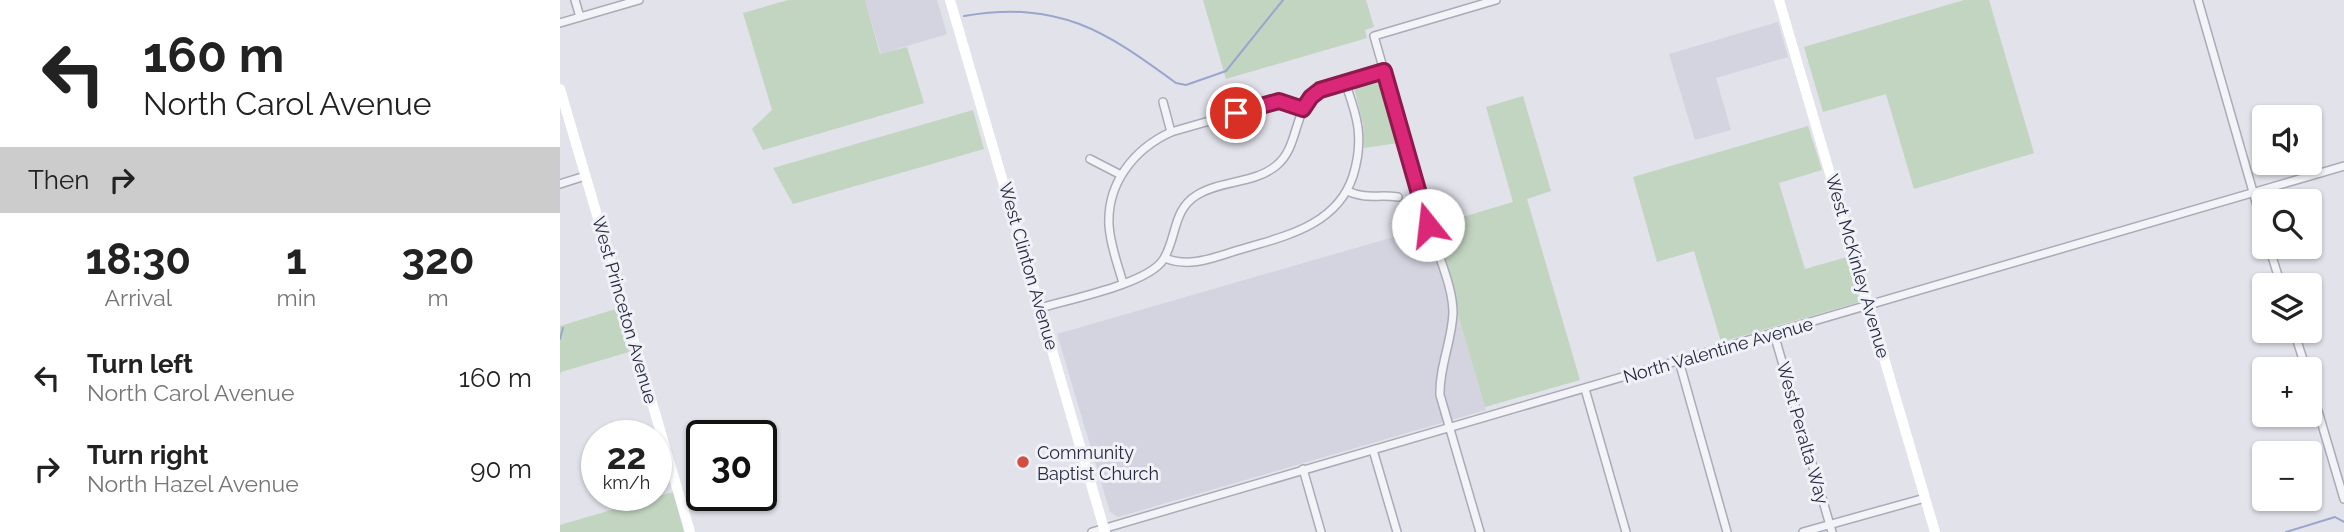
<!DOCTYPE html>
<html lang="en">
<head>
<meta charset="utf-8">
<style>
	:root { --surface:#fff; --page:#f2f2f2; --text:#222; --muted:#767676 }
	body { margin:0; font-family:Raleway,sans-serif; background:var(--page); color:var(--text); height:100vh; display:flex; flex-direction:column; font-size:26px; white-space:nowrap }
	* { box-sizing:border-box; margin:0 }
	p { font-size:23px; color:var(--muted) }
	.icon { flex:none; width:38px; height:38px; fill:none; stroke:currentColor; stroke-width:2; stroke-linecap:round; stroke-linejoin:round }
	.map { position:relative; flex:1; overflow:hidden }
	.sheet { display:flex; flex-direction:column; background:var(--surface); width:560px }
	.sheet>* { flex:none }
	.banner { background:#fff; color:var(--text); overflow:hidden }
	.controls { position:absolute; left:1692px; top:105px; display:grid; gap:14px }
	.controls a { display:grid; place-items:center; width:70px; height:70px; border-radius:7px; background:var(--surface); box-shadow:0 2px 5px #0004; font-size:35px }
	.speed { position:absolute; left:21px; top:420px; display:flex; gap:14px; font-size:35px; font-weight:700; text-align:center }
	.speed>* { display:grid; place-content:center; width:91px; height:91px; border-radius:50%; background:var(--surface); box-shadow:0 2px 5px #0004; line-height:1 }
	.speed small { font-size:18px; font-weight:400 }
	.speed .limit { border:4px solid #111; border-radius:10px; background:#fff; color:#111 }
	.pin { position:absolute; display:grid; place-items:center; width:60px; height:60px; color:#fff; margin:-30px; border:4px solid #fff; border-radius:50%; box-shadow:0 2px 7px #0007 }
	.me { position:absolute; width:77px; margin:-38px; rotate:344deg; stroke-linejoin:round; filter:drop-shadow(0 0 5px #0008) }
	.turn { display:flex; align-items:center; gap:24px; height:147px; padding:0 28px; font-size:32px }
	.turn .icon { width:91px; height:91px; stroke-width:2.5 }
	.turn b { display:block; font-size:49px; line-height:60px }
	.then { display:flex; align-items:center; height:66px; padding:0 28px; background:#0003; gap:14px; font-size:26px }
	.eta { display:flex; justify-content:space-evenly; align-items:center; height:119px; text-align:center }
	.eta b { font-size:42px; font-weight:700; line-height:49px }
	ul { padding:0; list-style:none }
	li { display:flex; align-items:center; gap:21px; height:91px; padding:0 28px }
	li div { flex:1 }
	li b { display:block; font-size:26px }
	li em { font-style:normal }
	main { display:flex; flex:1; min-height:0 }
	.map>svg:first-child { display:block }
	.built { fill:#d3d4df }
	.green { fill:#c2d5c1 }
	.lines { fill:none; stroke-linecap:round; stroke-linejoin:round }
	.stream { stroke:#9aa6cc; stroke-width:2 }
	.street-casing { stroke:#aaabb8; stroke-width:10 }
	.street { stroke:#f4f4f8; stroke-width:7 }
	.secondary { stroke:#fff; stroke-width:10 }
	.route-casing { stroke:#8e194d; stroke-width:18 }
	.route { stroke:#db2777; stroke-width:12 }
	.poi-dot { fill:#d54d40; stroke:#f0f2f7; stroke-width:2.5 }
	.labels { text-anchor:middle; dominant-baseline:central; stroke-width:6; stroke-linejoin:round; paint-order:stroke }
	.street-label { font-size:18px; fill:#282c43; stroke:#f0f2f7 }
	.poi-label { font-size:18px; fill:#282c43; stroke:#f0f2f7; text-anchor:start }
</style>
</head>
<body>
<main>
<section class="sheet">
<div class="banner">
<div class="turn"><svg class="icon" aria-label="left" viewBox="0 0 24 24"><path d="M17 20v-9H6M10 6l-5 5 5 5"/></svg><div><b>160 m</b>North Carol Avenue</div></div>
<div class="then">Then<svg class="icon" aria-label="right" viewBox="0 0 24 24"><path d="M7 20v-9h11M14 6l5 5-5 5"/></svg></div>
</div>
<div class="eta">
<div><b>18:30</b><p>Arrival</p></div>
<div><b>1</b><p>min</p></div>
<div><b>320</b><p>m</p></div>
</div>
<ul>
<li><svg class="icon" aria-label="left" viewBox="0 0 24 24"><path d="M17 20v-9H6M10 6l-5 5 5 5"/></svg><div><b>Turn left</b><p>North Carol Avenue</p></div><em>160 m</em></li>
<li><svg class="icon" aria-label="right" viewBox="0 0 24 24"><path d="M7 20v-9h11M14 6l5 5-5 5"/></svg><div><b>Turn right</b><p>North Hazel Avenue</p></div><em>90 m</em></li>
</ul>
</section>
<div class="map">
<svg width="1784" height="532" viewBox="0 0 1784 532">
	<rect width="100%" height="100%" fill="#e1e2ea"/>
	<g class="built">
		<polygon points="305,0 377,0 387,34 321,54"/>
		<polygon points="1218,22 1228,57 1156,78 1171,130 1135,140 1109,54"/>
		<polygon points="872,226 926,410 558,517 550,512 497,334"/>
	</g>
	<g class="green">
		<polygon points="228,0 305,0 320,54 347,47 364,103 203,150 192,129 212,110 183,13"/>
		<polygon points="643,0 806,0 814,27 805,30 807,38 666,79"/>
		<polygon points="1404,0 1429,0 1474,153 1354,189 1326,94 1263,112 1244,47"/>
		<polygon points="814,78 820,81 838,143 804,148 803,124 794,87 796,83"/>
		<polygon points="963,96 991,191 967,199 1020,380 925,407 872,226 953,202 926,107"/>
		<polygon points="413,110 424,149 233,204 213,168"/>
		<polygon points="1248,126 1262,170 1219,183 1245,269 1287,257 1300,302 1161,342 1134,251 1097,262 1073,177"/>
		<polygon points="56,309 69,352 1,372 0,375 0,326"/>
		<polygon points="113,492 124,532 0,532 0,525"/>
	</g>
	<g class="lines">
		<g class="stream">
			<path d="M404,16c96,-16 141,15 212,67l10,2 40,-14 57,-71"/>
			<polyline points="0,339 3,328"/>
			<polyline points="1726,532 1775,517 1784,522"/>
		</g>
		<g class="street-casing">
			<g id="street">
				<polyline points="15,0 20,17"/>
				<polyline points="1638,0 1704,230"/>
				<polyline points="0,23 79,0"/>
				<polyline points="603,102 611,132"/>
				<polyline points="530,159 561,175"/>
				<polyline points="0,184 25,176"/>
				<path d="M787,191c21,9 30,3 51,6"/>
				<polyline points="868,225 814,36 936,0"/>
				<path d="M871,239l4,4c7,22 18,47 18,70 -1,28 -14,54 -13,82l40,137"/>
				<polyline points="1709,247 1721,285"/>
				<path d="M605,258c26,11 52,-2 77,-9 44,-13 95,-24 111,-73 5,-16 7,-32 5,-48 -2,-16 -8,-31 -13,-46"/>
				<path d="M563,283c-5,-18 -13,-38 -14,-58 -2,-42 25,-76 62,-93l108,-31 24,8"/>
				<path d="M480,308c30,-9 107,-24 123,-48 14,-21 9,-50 34,-65 24,-15 58,-11 80,-30 13,-11 16,-27 21,-42 12,-41 51,-42 86,-52"/>
				<polyline points="1734,331 1746,369"/>
				<polyline points="1214,334 1272,532"/>
				<polyline points="1119,361 1167,532"/>
				<polyline points="1750,384 1784,499"/>
				<polyline points="1025,389 1066,532"/>
				<polyline points="813,450 837,532"/>
				<polyline points="743,469 761,532"/>
				<polyline points="532,532 1784,166"/>
				<polyline points="1243,532 1365,498"/>
			</g>
		</g>
		<use href="#street" class="street"/>
		<g class="secondary">
			<polyline points="390,0 545,532"/>
			<polyline points="1219,0 1375,532"/>
			<polyline points="0,89 130,532"/>
		</g>
	</g>
	<g class="lines">
		<g class="route-casing">
			<polyline id="route" points="676,113 719,101 743,109 751,97 760,90 824,71 868,225"/>
		</g>
		<use href="#route" class="route"/>
	</g>
	<circle class="poi-dot" cx="463" cy="462" r="7"/>
	<g class="labels">
		<g class="street-label">
			<text transform="translate(469 266) rotate(74)">West Clinton Avenue</text>
			<text transform="translate(1298 266) rotate(74)">West McKinley Avenue</text>
			<text transform="translate(65 310) rotate(74)">West Princeton Avenue</text>
			<text transform="translate(1158 350) rotate(-16)">North Valentine Avenue</text>
			<text transform="translate(1243 433) rotate(74)">West Peralta Way</text>
		</g>
		<g class="poi-label">
			<text x="477" y="452">Community<tspan x="477" dy="21">Baptist Church</tspan></text>
		</g>
	</g>
</svg>
<div class="controls">
<a><svg class="icon" aria-label="sound" viewBox="0 0 24 24"><path d="M4 9h4l5-4v14l-5-4H4zM17 9q2 3 0 6"/></svg></a>
<a><svg class="icon" aria-label="search" viewBox="0 0 24 24"><circle cx="10" cy="10" r="6"/><path d="M15 15l6 6"/></svg></a>
<a><svg class="icon" aria-label="layers" viewBox="0 0 24 24"><path d="M12 4l9 5-9 5-9-5zM3 14l9 5 9-5"/></svg></a>
<a>+</a>
<a>−</a>
</div>
<div class="speed"><div>22<small>km/h</small></div><div class="limit">30</div></div>
<div class="pin" style="left:676px;top:113px;background:#d93025"><svg class="icon" aria-label="arrive" viewBox="0 0 24 24"><path d="M6 21V4h12l-3 4 3 4H6"/></svg></div>
<svg class="me" style="left:868px;top:225px" viewBox="-20 -20 40 40"><circle r="19" fill="#fff"/><path d="M0-13L10 11 0 6-10 11z" fill="#db2777"/></svg>
</div>
</main>
</body>
</html>
